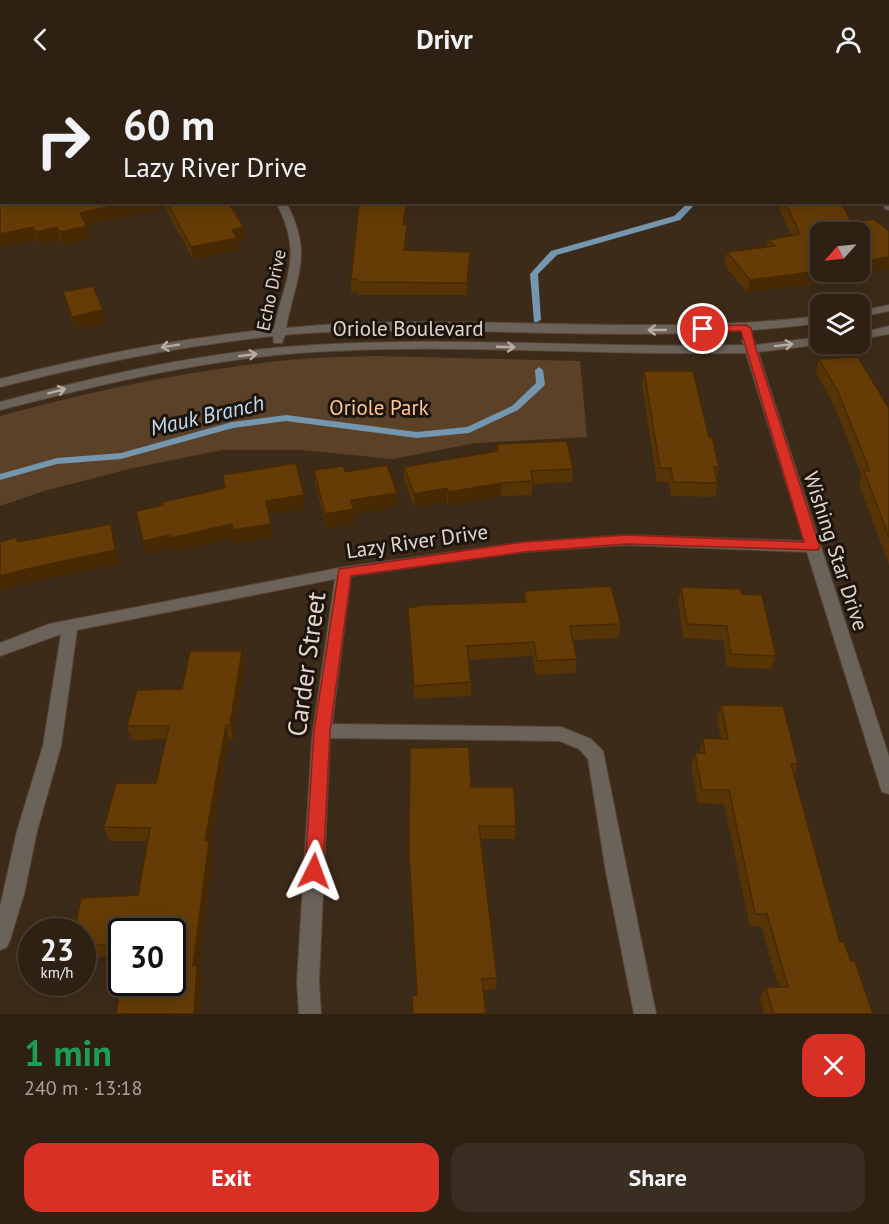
<!DOCTYPE html>
<html lang="en">
<head>
<meta charset="utf-8">
<style>
	:root { --surface:#2e2013; --page:#3a2d21; --text:#f1f3f6; --muted:#a7a3a0; --line:#493e33; --accent:#d93025 }
	body { margin:0; font-family:"PT Sans",sans-serif; background:var(--page); color:var(--text); height:100vh; display:flex; flex-direction:column; font-size:22px; white-space:nowrap }
	* { box-sizing:border-box; margin:0 }
	p { font-size:20px; color:var(--muted) }
	.icon { flex:none; width:33px; height:33px; fill:none; stroke:currentColor; stroke-width:2; stroke-linecap:round; stroke-linejoin:round }
	.map { position:relative; height:936px; overflow:hidden }
	.panel { display:flex; flex-direction:column; background:var(--surface); flex:1 }
	.panel>* { flex:none }
	.top-card { position:absolute; left:0px; top:0px; width:890px; height:126px; box-shadow:0 3px 15px #0003,0 0 0 2px var(--line); background:#2e2013; color:var(--text); overflow:hidden }
	.needle { width:39px; rotate:243deg }
	.controls { position:absolute; left:810px; top:144px; display:grid; gap:12px }
	.controls a { display:grid; place-items:center; width:60px; height:60px; border-radius:12px; background:var(--surface); box-shadow:0 3px 15px #0003,0 0 0 2px var(--line); font-size:30px }
	.speed { position:absolute; left:18px; top:840px; display:flex; gap:12px; font-size:30px; font-weight:700; text-align:center }
	.speed>* { display:grid; place-content:center; width:78px; height:78px; border-radius:50%; background:var(--surface); box-shadow:0 3px 15px #0003,0 0 0 2px var(--line); line-height:1 }
	.speed small { font-size:15px; font-weight:400 }
	.speed .limit { border:3px solid #111; border-radius:9px; background:#fff; color:#111 }
	.pin { position:absolute; display:grid; place-items:center; width:51px; height:51px; color:#fff; margin:-26px; border:3px solid #fff; border-radius:50%; box-shadow:0 2px 6px #0007 }
	.me { position:absolute; width:66px; margin:-33px; rotate:3deg; stroke-linejoin:round; filter:drop-shadow(0 0 4px #0008) }
	.turn { display:flex; align-items:center; gap:21px; height:126px; padding:0 24px; font-size:27px }
	.turn .icon { width:78px; height:78px; stroke-width:2.5 }
	.turn b { display:block; font-size:42px; line-height:51px }
	.round { display:grid; place-items:center; flex:none; width:63px; height:63px; border-radius:18px; background:var(--page) }
	.overview { display:flex; align-items:center; justify-content:space-between; height:102px; padding:0 24px }
	h1 { font-size:36px; font-weight:800; line-height:45px; color:#1e9e55 }
	.cta { display:flex; gap:12px; margin-top:auto; padding:12px 24px }
	.cta a { flex:1; height:69px; border-radius:18px; background:var(--accent); color:#fff; font-size:24px; font-weight:800; line-height:69px; text-align:center }
	.cta a+a { background:var(--page); color:var(--text) }
	header { display:flex; justify-content:space-between; align-items:center; height:78px; padding:0 24px; background:var(--surface); font-size:27px; font-weight:800 }
	.map>svg:first-child { display:block }
	.green { fill:#5b4127 }
	.lines { fill:none; stroke-linecap:round; stroke-linejoin:round }
	.stream { fill:#7496af; fill-rule:evenodd }
	.minor-casing { stroke:#574635; stroke-width:2 }
	.minor { fill:#6b625a; fill-rule:evenodd }
	.wall { fill:#573405 }
	.shaded-wall { fill:#472a04 }
	.building { fill:#653c06; stroke:#472a04; stroke-width:1.5 }
	.oneway { stroke:#b8ada3 }
	.route { fill:#d93025; stroke:#8d1f18; stroke-width:1.5 }
	.labels { text-anchor:middle; dominant-baseline:central; stroke-width:6; stroke-linejoin:round; paint-order:stroke }
	.far-street-label { font-size:18px; fill:#e2d6cb; stroke:#1d150d }
	.street-label { font-size:21px; fill:#e2d6cb; stroke:#1d150d }
	.park-label { font-size:21px; fill:#fec993; stroke:#1d150d }
	.water-label { font-size:22px; font-style:italic; fill:#bfddf5; stroke:#1d150d }
	.near-street-label { font-size:26px; fill:#e2d6cb; stroke:#1d150d }
</style>
</head>
<body>
<header><svg class="icon" aria-label="back" viewBox="0 0 24 24"><path d="M15 5l-7 7 7 7"/></svg>Drivr<svg class="icon" aria-label="person" viewBox="0 0 24 24"><circle cx="12" cy="8" r="4"/><path d="M4 21q1-7 8-7t8 7"/></svg></header>
<div class="map">
<svg width="889" height="936" viewBox="0 0 889 936">
	<rect width="100%" height="100%" fill="#3d2b19"/>
	<path class="green" d="M375,278l205,5 7,76 -112,6 -82,16 -91,-9h-80l-89,18 -89,23 -44,15v-90c94,-26 191,-46 288,-56 29,-3 58,-3 87,-4z"/>
	<g class="lines">
		<g class="stream">
			<polygon points="238,0 251,0 249,2 233,2"/>
			<polygon points="341,0 350,0 338,2"/>
			<polygon points="596,0 606,2 598,2"/>
			<rect x="647" y="0" width="6" height="2"/>
			<polygon points="700,0 706,0 699,2"/>
			<polygon points="689,124 697,124 680,142 557,177 538,196 541,242 537,244 534,244 530,196 551,173 674,138"/>
			<polygon points="539,289 543,292 545,306 544,308 518,332 469,355 417,360 286,343 233,350 121,381 57,386 0,402 0,396 57,380 121,375 232,344 286,337 417,354 467,349 512,328 536,305 535,292"/>
		</g>
		<g class="minor-casing">
			<g id="minor">
				<rect x="867" y="0" width="8" height="2"/>
				<polygon points="888,121 889,121 889,132 885,131 882,124 888,124"/>
				<path d="M276,124h10c28,53 10,73 0,126 178,-17 357,10 534,-12v7c-174,24 -352,-1 -527,11l-8,1 -3,8h-8l-1,-7c-93,10 -183,28 -273,51v-8c90,-23 181,-41 274,-50 11,-52 30,-74 2,-127z"/>
				<polygon points="889,227 889,233 860,239 860,233"/>
				<polygon points="889,248 889,256 860,261 860,255"/>
				<path d="M748,258l4,1 4,8 64,-8v7h4l-66,8 131,405v37l-7,-2 -2,-6 -73,-234 -181,-7 -102,7 -173,24 -19,148 229,3 30,12 12,12 53,263h-22l-28,-142 -18,-113 -9,-10 -19,-8 -230,-3 -11,244 2,32h-22l-2,-32 15,-244 23,-159 -258,51 -16,116 -24,85 -13,63 -14,46 -3,7 -7,3v-43l17,-76 26,-85 18,-112 -61,22v-13l49,-19 295,-57 180,-25 102,-7 178,6 -58,-188c-149,3 -299,-11 -448,0 -102,8 -200,32 -298,57v-8c98,-26 197,-49 299,-56 148,-11 296,3 445,-1l-2,-5z"/>
			</g>
		</g>
		<use href="#minor" class="minor"/>
	</g>
	<g class="wall">
		<polygon points="0,76 2,76 2,124 228,124 245,162 237,163 239,172 193,181 165,130 86,147 90,161 63,167 60,162 39,166 37,162 0,169"/>
		<polygon points="777,124 841,124 822,205 747,214 724,187 727,174 766,170 768,162 792,158 777,126"/>
		<polygon points="406,140 405,147 407,147 408,159 406,172 470,186 467,217 358,217 358,214 351,214 351,201"/>
		<polygon points="63,214 106,245 75,252"/>
		<polygon points="819,281 889,330 889,487 859,406 862,398 834,327 816,294"/>
		<polygon points="644,293 719,389 717,398 718,405 715,419 671,418 669,404 657,404 642,306"/>
		<polygon points="497,366 573,391 572,404 532,406 532,417 501,418 448,428 447,423 414,429 404,402 404,389 496,373"/>
		<polygon points="314,392 345,394 397,415 397,428 354,436 355,445 327,450 315,406"/>
		<polygon points="681,509 742,516 776,578 771,591 727,589 723,562 683,560 678,522"/>
		<polygon points="524,513 621,546 618,560 573,562 577,581 575,595 536,597 532,578 468,582 471,604 471,618 414,621 408,530 524,524"/>
		<polygon points="242,573 245,587 233,661 229,661 210,768 213,776 199,891 202,899 199,936 116,936 172,904 122,854 122,878 82,880 82,854 138,817 148,763 109,763 104,749 156,705 166,661 132,662 127,648 182,611"/>
		<polygon points="721,627 798,686 794,697 840,864 851,883 873,936 764,936 760,921 766,909 779,909 761,848 750,848 724,726 698,725 691,688 695,675 699,675 703,660 721,661 717,641"/>
		<polygon points="471,709 516,748 515,761 481,761 497,900 496,911 417,917"/>
	</g>
	<g class="shaded-wall">
		<rect x="0" y="8" width="2" height="11"/>
		<polygon points="131,124 164,124 165,130 83,148 80,135"/>
		<polygon points="337,124 348,124 337,127"/>
		<polygon points="406,128 406,140 403,159 403,147"/>
		<polygon points="407,147 408,159 404,184 404,172"/>
		<polygon points="87,148 90,161 63,167 60,154"/>
		<polygon points="33,149 37,162 0,169 0,156"/>
		<polygon points="57,149 60,162 39,166 36,154"/>
		<polygon points="244,149 245,162 237,163 239,172 193,181 191,169 232,152"/>
		<polygon points="470,174 470,186 467,217 467,205"/>
		<polygon points="889,179 889,191 822,203 822,205 747,214 750,202 820,193 820,194 860,194 860,184"/>
		<polygon points="103,232 106,245 75,252 72,239"/>
		<polygon points="502,405 501,418 448,428 448,414"/>
		<polygon points="447,410 447,423 414,429 414,416"/>
		<polygon points="397,415 397,428 354,436 355,445 327,450 325,436 351,422"/>
		<polygon points="304,417 306,430 268,437 266,423"/>
		<polygon points="111,446 115,459 119,486 32,504 0,513 0,498"/>
		<polygon points="232,446 271,446 273,459 235,466 234,460 174,474 171,460"/>
		<polygon points="170,457 173,470 146,477 143,463"/>
		<polygon points="242,573 245,587 233,661 230,647"/>
		<polygon points="226,647 229,661 210,768 213,776 199,891 202,899 199,936 194,936 193,888 205,763"/>
	</g>
	<g class="building">
		<polygon points="0,0 15,0 16,2 2,2 2,8 0,8"/>
		<polygon points="349,0 366,0 367,2 338,2"/>
		<polygon points="401,0 446,0 446,2 390,2"/>
		<polygon points="490,0 499,0 498,2 466,2"/>
		<rect x="769" y="0" width="49" height="2"/>
		<rect x="0" y="76" width="2" height="34"/>
		<polygon points="0,119 2,119 2,124 131,124 80,135 87,148 60,154 57,149 36,154 33,149 0,156"/>
		<polygon points="167,124 228,124 244,149 232,152 237,160 191,169"/>
		<polygon points="359,124 403,124 406,128 403,147 407,147 404,172 470,174 467,205 357,204 357,201 351,201"/>
		<polygon points="785,124 841,124 852,145 874,141 889,153 889,179 860,184 860,154 820,154 820,193 750,202 727,174 775,168 768,162 800,156"/>
		<polygon points="93,208 103,232 72,239 63,214"/>
		<polygon points="858,279 889,330 889,459 864,393 870,393 838,314 819,281"/>
		<polygon points="644,293 693,293 709,359 712,359 719,389 714,389 718,405 673,404 671,390 660,390"/>
		<polygon points="567,363 573,391 531,393 533,403 502,405 448,414 447,410 414,416 404,389 498,373 497,366"/>
		<polygon points="296,385 304,417 266,423 271,446 233,452 232,446 171,460 170,457 143,463 136,433 163,427 162,424 225,410 223,397"/>
		<polygon points="387,387 397,415 351,422 354,431 325,436 314,392 343,388 345,394"/>
		<polygon points="111,446 115,472 27,491 0,498 0,464 16,459 18,464"/>
		<polygon points="611,508 621,546 570,548 577,581 537,583 534,564 467,568 471,604 414,608 408,530 423,527 526,524 524,513"/>
		<polygon points="681,509 740,511 742,516 762,517 776,578 731,576 727,548 687,546"/>
		<polygon points="190,573 242,573 230,647 226,647 205,763 209,763 193,888 197,887 194,936 116,936 122,891 122,904 172,904 172,854 122,854 122,866 82,868 82,854 74,854 81,820 138,817 150,750 104,749 116,705 156,705 169,648 127,648 137,612 182,611"/>
		<polygon points="721,627 783,628 798,686 791,686 840,864 844,864 851,883 855,883 873,936 773,936 766,909 788,909 767,836 755,836 729,712 702,712 695,675 705,675 703,660 728,661"/>
		<polygon points="469,669 471,709 514,709 516,748 479,748 497,900 482,901 486,936 413,936 412,918 417,917 409,776 410,670"/>
	</g>
	<defs><path id="oneway-shaft" d="M-6 0H5M1.5-3L5.5 0L1.5 3" fill="none" stroke-width="1.6" stroke-linecap="round" stroke-linejoin="round" transform="scale(1.5)"/></defs>
	<g class="oneway">
		<use href="#oneway-shaft" transform="translate(657 252) rotate(180)"/>
		<use href="#oneway-shaft" transform="translate(784 267) rotate(-7)"/>
		<use href="#oneway-shaft" transform="translate(170 268) rotate(171)"/>
		<use href="#oneway-shaft" transform="translate(506 269) rotate(2)"/>
		<use href="#oneway-shaft" transform="translate(248 277) rotate(-7)"/>
		<use href="#oneway-shaft" transform="translate(57 313) rotate(-15)"/>
	</g>
	<polygon class="route" points="746,247 751,250 756,271 820,469 818,472 626,466 524,474 351,498 330,653 323,793 321,799 314,802 308,799 305,793 314,653 339,491 524,464 626,457 804,464 741,253 703,254 698,251 703,248"/>
	<g class="labels">
		<g class="far-street-label">
			<text transform="translate(271 212) rotate(-78)">Echo Drive</text>
		</g>
		<g class="street-label">
			<text x="408" y="250">Oriole Boulevard</text>
			<text transform="translate(417 463) rotate(-8)">Lazy River Drive</text>
			<text transform="translate(836 473) rotate(72)">Wishing Star Drive</text>
		</g>
		<g class="park-label">
			<text x="379" y="329">Oriole Park</text>
		</g>
		<g class="water-label">
			<text transform="translate(207 337) rotate(-13)">Mauk Branch</text>
		</g>
		<g class="near-street-label">
			<text transform="translate(306 586) rotate(-82)">Carder Street</text>
		</g>
	</g>
</svg>
<div class="controls">
<a><svg class="needle" viewBox="-14 -14 28 28"><path d="M0-13l5 13h-10z" fill="#e53935"/><path d="M0 13l5-13h-10z" fill="#a7a3a0"/></svg></a>
<a><svg class="icon" aria-label="layers" viewBox="0 0 24 24"><path d="M12 4l9 5-9 5-9-5zM3 14l9 5 9-5"/></svg></a>
</div>
<div class="speed"><div>23<small>km/h</small></div><div class="limit">30</div></div>
<div class="pin" style="left:703px;top:251px;background:#d93025"><svg class="icon" aria-label="arrive" viewBox="0 0 24 24"><path d="M6 21V4h12l-3 4 3 4H6"/></svg></div>
<svg class="me" style="left:314px;top:793px" viewBox="-20 -20 40 40"><path d="M0-17L14 15 0 8-14 15z" fill="#d93025" stroke="#fff" stroke-width="4"/></svg>
<div class="top-card">
<div class="turn"><svg class="icon" aria-label="right" viewBox="0 0 24 24"><path d="M7 20v-9h11M14 6l5 5-5 5"/></svg><div><b>60 m</b>Lazy River Drive</div></div>
</div>
</div>
<section class="panel">
<div class="overview"><div><h1>1 min</h1><p>240 m · 13:18</p></div><a class="round" style="background:#d93025;color:#fff"><svg class="icon" aria-label="close" viewBox="0 0 24 24"><path d="M6 6l12 12M18 6L6 18"/></svg></a></div>
<div class="cta"><a>Exit</a><a>Share</a></div>
</section>
</body>
</html>
